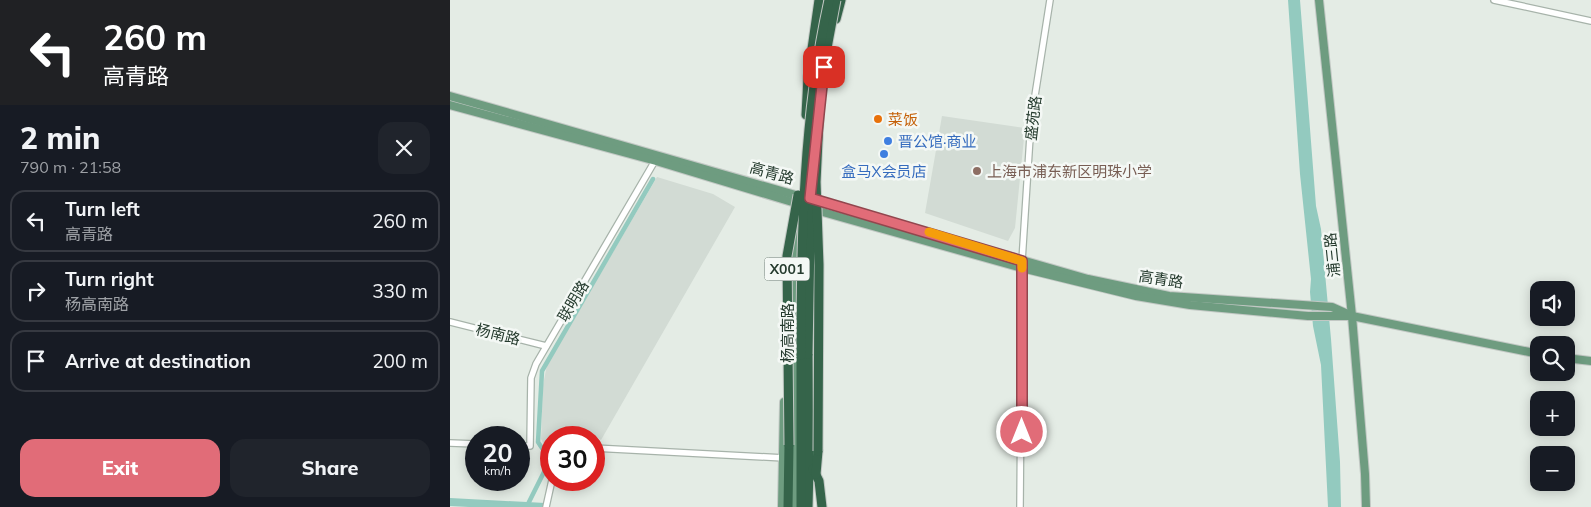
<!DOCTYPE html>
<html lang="en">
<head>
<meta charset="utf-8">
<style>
	:root { --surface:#171b24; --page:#20242c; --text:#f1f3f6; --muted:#9ea1a6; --line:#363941; --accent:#e16c78 }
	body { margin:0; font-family:Mulish,"Noto Sans SC",sans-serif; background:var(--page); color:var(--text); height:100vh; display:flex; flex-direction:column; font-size:19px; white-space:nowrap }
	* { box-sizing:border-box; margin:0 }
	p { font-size:16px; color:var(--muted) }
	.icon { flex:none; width:28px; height:28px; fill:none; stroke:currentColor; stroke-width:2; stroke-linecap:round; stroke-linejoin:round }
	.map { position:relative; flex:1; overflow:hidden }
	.drawer { display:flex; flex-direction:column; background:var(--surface); width:450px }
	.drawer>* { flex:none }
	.top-card { background:#202124; color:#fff; overflow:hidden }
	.fabs { position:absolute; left:1080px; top:281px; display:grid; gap:10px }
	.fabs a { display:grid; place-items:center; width:45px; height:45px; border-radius:10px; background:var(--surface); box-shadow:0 2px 12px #0003; font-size:25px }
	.speed { position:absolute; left:15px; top:426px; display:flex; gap:10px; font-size:25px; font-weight:700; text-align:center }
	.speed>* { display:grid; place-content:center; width:65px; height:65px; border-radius:50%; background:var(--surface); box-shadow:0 2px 12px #0003; line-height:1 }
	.speed small { font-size:12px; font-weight:400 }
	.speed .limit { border:8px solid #d22; background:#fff; color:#111 }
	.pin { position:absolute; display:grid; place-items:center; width:42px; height:42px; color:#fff; margin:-21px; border-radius:10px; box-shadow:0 2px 8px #0006 }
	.me { position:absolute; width:55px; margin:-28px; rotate:0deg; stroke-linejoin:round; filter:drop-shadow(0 0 4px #0008) }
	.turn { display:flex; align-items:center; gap:18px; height:105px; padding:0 20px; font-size:22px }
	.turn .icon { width:65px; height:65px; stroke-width:2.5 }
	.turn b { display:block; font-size:35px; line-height:42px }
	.round { display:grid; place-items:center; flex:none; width:52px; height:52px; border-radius:15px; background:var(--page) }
	.summary { display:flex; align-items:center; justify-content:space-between; height:85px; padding:0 20px }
	h1 { font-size:30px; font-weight:800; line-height:38px }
	.button { display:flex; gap:10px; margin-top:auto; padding:10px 20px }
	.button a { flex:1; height:58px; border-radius:15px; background:var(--accent); color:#fff; font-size:20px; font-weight:800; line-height:58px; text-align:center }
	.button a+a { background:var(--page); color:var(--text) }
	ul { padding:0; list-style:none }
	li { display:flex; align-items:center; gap:15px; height:62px; margin:0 10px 8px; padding:0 10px; border:2px solid var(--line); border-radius:15px }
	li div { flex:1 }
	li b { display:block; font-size:19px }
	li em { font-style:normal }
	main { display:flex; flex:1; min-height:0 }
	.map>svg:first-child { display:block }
	.built { fill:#d2dbd4 }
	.water { fill:#93cabf }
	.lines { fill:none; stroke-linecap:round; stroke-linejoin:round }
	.canal { stroke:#93cabf; stroke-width:4.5 }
	.river { stroke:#93cabf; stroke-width:8 }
	.minor-casing { stroke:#a7b3aa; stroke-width:8 }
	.major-casing { stroke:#c2c8c4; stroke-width:10 }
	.highway-casing { stroke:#c2c8c4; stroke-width:11 }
	.minor { stroke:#fff; stroke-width:5.5 }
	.major { stroke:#6e9c80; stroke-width:8 }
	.highway { stroke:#35644a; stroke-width:9 }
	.highway-bridge-casing { stroke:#c2c8c4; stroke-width:11; stroke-linecap:butt }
	.highway-bridge { stroke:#35644a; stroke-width:9 }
	.route-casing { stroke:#92464e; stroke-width:12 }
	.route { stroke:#e16c78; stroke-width:9 }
	.slow { stroke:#f59e0b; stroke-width:9 }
	.food-dot { fill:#e8710a; stroke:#f4f8f5; stroke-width:2 }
	.shop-dot { fill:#3f7fe0; stroke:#f4f8f5; stroke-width:2 }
	.education-dot { fill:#8d6e63; stroke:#f4f8f5; stroke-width:2 }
	.labels { text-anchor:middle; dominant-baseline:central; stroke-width:5; stroke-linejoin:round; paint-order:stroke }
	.shield { fill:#f4f8f5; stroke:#63746a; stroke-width:1 }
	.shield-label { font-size:14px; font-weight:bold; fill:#253b2e }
	.street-label { font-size:15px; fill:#253b2e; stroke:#f4f8f5 }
	.food-label { font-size:15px; fill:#c56008; stroke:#f4f8f5; text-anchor:start }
	.shop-label { font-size:15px; fill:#366cbe; stroke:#f4f8f5; text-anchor:start }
	.education-label { font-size:15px; fill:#785e54; stroke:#f4f8f5; text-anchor:start }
</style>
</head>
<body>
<main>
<section class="drawer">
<div class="top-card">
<div class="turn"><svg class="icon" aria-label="left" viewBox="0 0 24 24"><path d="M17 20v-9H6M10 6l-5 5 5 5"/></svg><div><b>260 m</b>高青路</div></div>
</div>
<div class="summary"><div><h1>2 min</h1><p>790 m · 21:58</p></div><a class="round"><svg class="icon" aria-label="close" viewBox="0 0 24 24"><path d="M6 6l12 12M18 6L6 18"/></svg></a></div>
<ul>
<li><svg class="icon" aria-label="left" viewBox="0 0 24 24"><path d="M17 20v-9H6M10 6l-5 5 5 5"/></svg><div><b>Turn left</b><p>高青路</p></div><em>260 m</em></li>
<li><svg class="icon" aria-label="right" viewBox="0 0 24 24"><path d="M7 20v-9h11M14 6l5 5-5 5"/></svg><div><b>Turn right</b><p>杨高南路</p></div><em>330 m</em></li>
<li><svg class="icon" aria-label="arrive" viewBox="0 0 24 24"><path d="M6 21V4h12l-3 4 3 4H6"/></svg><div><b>Arrive at destination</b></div><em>200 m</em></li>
</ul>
<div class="button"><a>Exit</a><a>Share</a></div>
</section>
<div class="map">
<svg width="1141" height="507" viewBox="0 0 1141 507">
	<rect width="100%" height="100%" fill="#e4ece5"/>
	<g class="built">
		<polygon points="492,116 575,128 565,228 558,241 475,213"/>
		<polygon points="207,177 263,194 285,207 151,440 143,435 142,438 101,438 101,447 98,452 91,439 93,385 97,365"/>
	</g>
	<polygon class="water" points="838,0 850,0 866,206 871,229 881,339 890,462 891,507 878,507 871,365 863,326 860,292 861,279 850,174"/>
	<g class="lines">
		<polyline class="canal" points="77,506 100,460 88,442 92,371 203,179"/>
		<polyline class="river" points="0,502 95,507"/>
		<g class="minor-casing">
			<g id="minor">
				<polyline points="1044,0 1141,21"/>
				<polyline points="0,322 96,346"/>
				<polyline points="0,443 26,444"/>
				<polyline points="69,446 80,446 81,378 86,364 206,159"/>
				<polyline points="144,448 334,458"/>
				<polyline points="96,507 102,480"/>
				<polyline points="570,507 572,261 581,121 600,0"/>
			</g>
		</g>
		<g class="major-casing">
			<g id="major">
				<polyline points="869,0 902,316 915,474 916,507"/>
				<polyline points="0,96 638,279 719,296 882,307 902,316 1089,354"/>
				<polyline points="0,105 206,161 352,205"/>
				<polyline points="362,209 572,268 686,296 740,305 858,316 900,316"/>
				<polyline points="364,262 364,335"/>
				<polyline points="1116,358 1141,361"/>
				<polyline points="363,463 365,429"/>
				<polyline points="332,507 334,402"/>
				<polyline points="345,507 344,259 349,209"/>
			</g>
		</g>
		<g class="highway-casing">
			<g id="highway">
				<polyline points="386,19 391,0"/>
				<polyline points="356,115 358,77 369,0"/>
				<polyline points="358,354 359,468 358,507"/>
				<polyline points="363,469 369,481 372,507"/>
				<polyline points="366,474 368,451"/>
				<polyline points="338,507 339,445"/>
				<polyline points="351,507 351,355"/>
			</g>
		</g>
		<use href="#minor" class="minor"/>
		<use href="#major" class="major"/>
		<use href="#highway" class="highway"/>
		<g class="highway-bridge-casing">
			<g id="highway-bridge">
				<polyline points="371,80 386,0"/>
				<polyline points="358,354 361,180"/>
				<path d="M351,355c0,-119 2,-238 28,-355"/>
				<polyline points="339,445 337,256 348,195"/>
				<polyline points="368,451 369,265 366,182 371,78"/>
			</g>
		</g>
		<use href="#highway-bridge" class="highway-bridge"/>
	</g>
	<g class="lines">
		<g class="route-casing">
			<polyline id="route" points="374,67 360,198 572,261 572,432"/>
		</g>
		<use href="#route" class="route"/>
		<polyline class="slow" points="479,232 572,261 572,268"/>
	</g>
	<circle class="food-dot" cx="428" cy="119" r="5"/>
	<g class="shop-dot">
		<circle cx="438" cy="141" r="5"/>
		<circle cx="434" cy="154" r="5"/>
	</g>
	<circle class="education-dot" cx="527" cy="171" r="5"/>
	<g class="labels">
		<rect class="shield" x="314.5" y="257.5" width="45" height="23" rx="4"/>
		<g class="shield-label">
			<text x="337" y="269">X001</text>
		</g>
		<g class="street-label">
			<text transform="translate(583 118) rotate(-83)">盛苑路</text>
			<text transform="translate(322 173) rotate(16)">高青路</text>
			<text transform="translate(882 255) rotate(-96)">浦三路</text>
			<text transform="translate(711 279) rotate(9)">高青路</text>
			<text transform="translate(123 301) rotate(-59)">联明路</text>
			<text transform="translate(337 333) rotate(-90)">杨高南路</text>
			<text transform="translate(48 334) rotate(14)">杨南路</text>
		</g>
		<g class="food-label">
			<text x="438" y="119">菜饭</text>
		</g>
		<g class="shop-label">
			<text x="448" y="141">晋公馆·商业</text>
			<text x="434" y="171" text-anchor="middle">盒马X会员店</text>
		</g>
		<g class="education-label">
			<text x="537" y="171">上海市浦东新区明珠小学</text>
		</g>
	</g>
</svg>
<div class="fabs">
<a><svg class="icon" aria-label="sound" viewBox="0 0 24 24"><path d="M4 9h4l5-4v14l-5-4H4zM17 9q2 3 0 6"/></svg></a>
<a><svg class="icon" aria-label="search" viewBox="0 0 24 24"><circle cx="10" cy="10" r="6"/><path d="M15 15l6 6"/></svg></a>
<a>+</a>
<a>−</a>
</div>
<div class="speed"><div>20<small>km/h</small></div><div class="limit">30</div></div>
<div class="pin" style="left:374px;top:67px;background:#d93025"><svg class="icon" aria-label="arrive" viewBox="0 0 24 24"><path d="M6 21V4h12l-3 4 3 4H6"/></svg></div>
<svg class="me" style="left:572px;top:432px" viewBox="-20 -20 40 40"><circle r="17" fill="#e16c78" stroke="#fff" stroke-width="3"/><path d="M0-11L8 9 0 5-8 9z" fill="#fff"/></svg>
</div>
</main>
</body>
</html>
